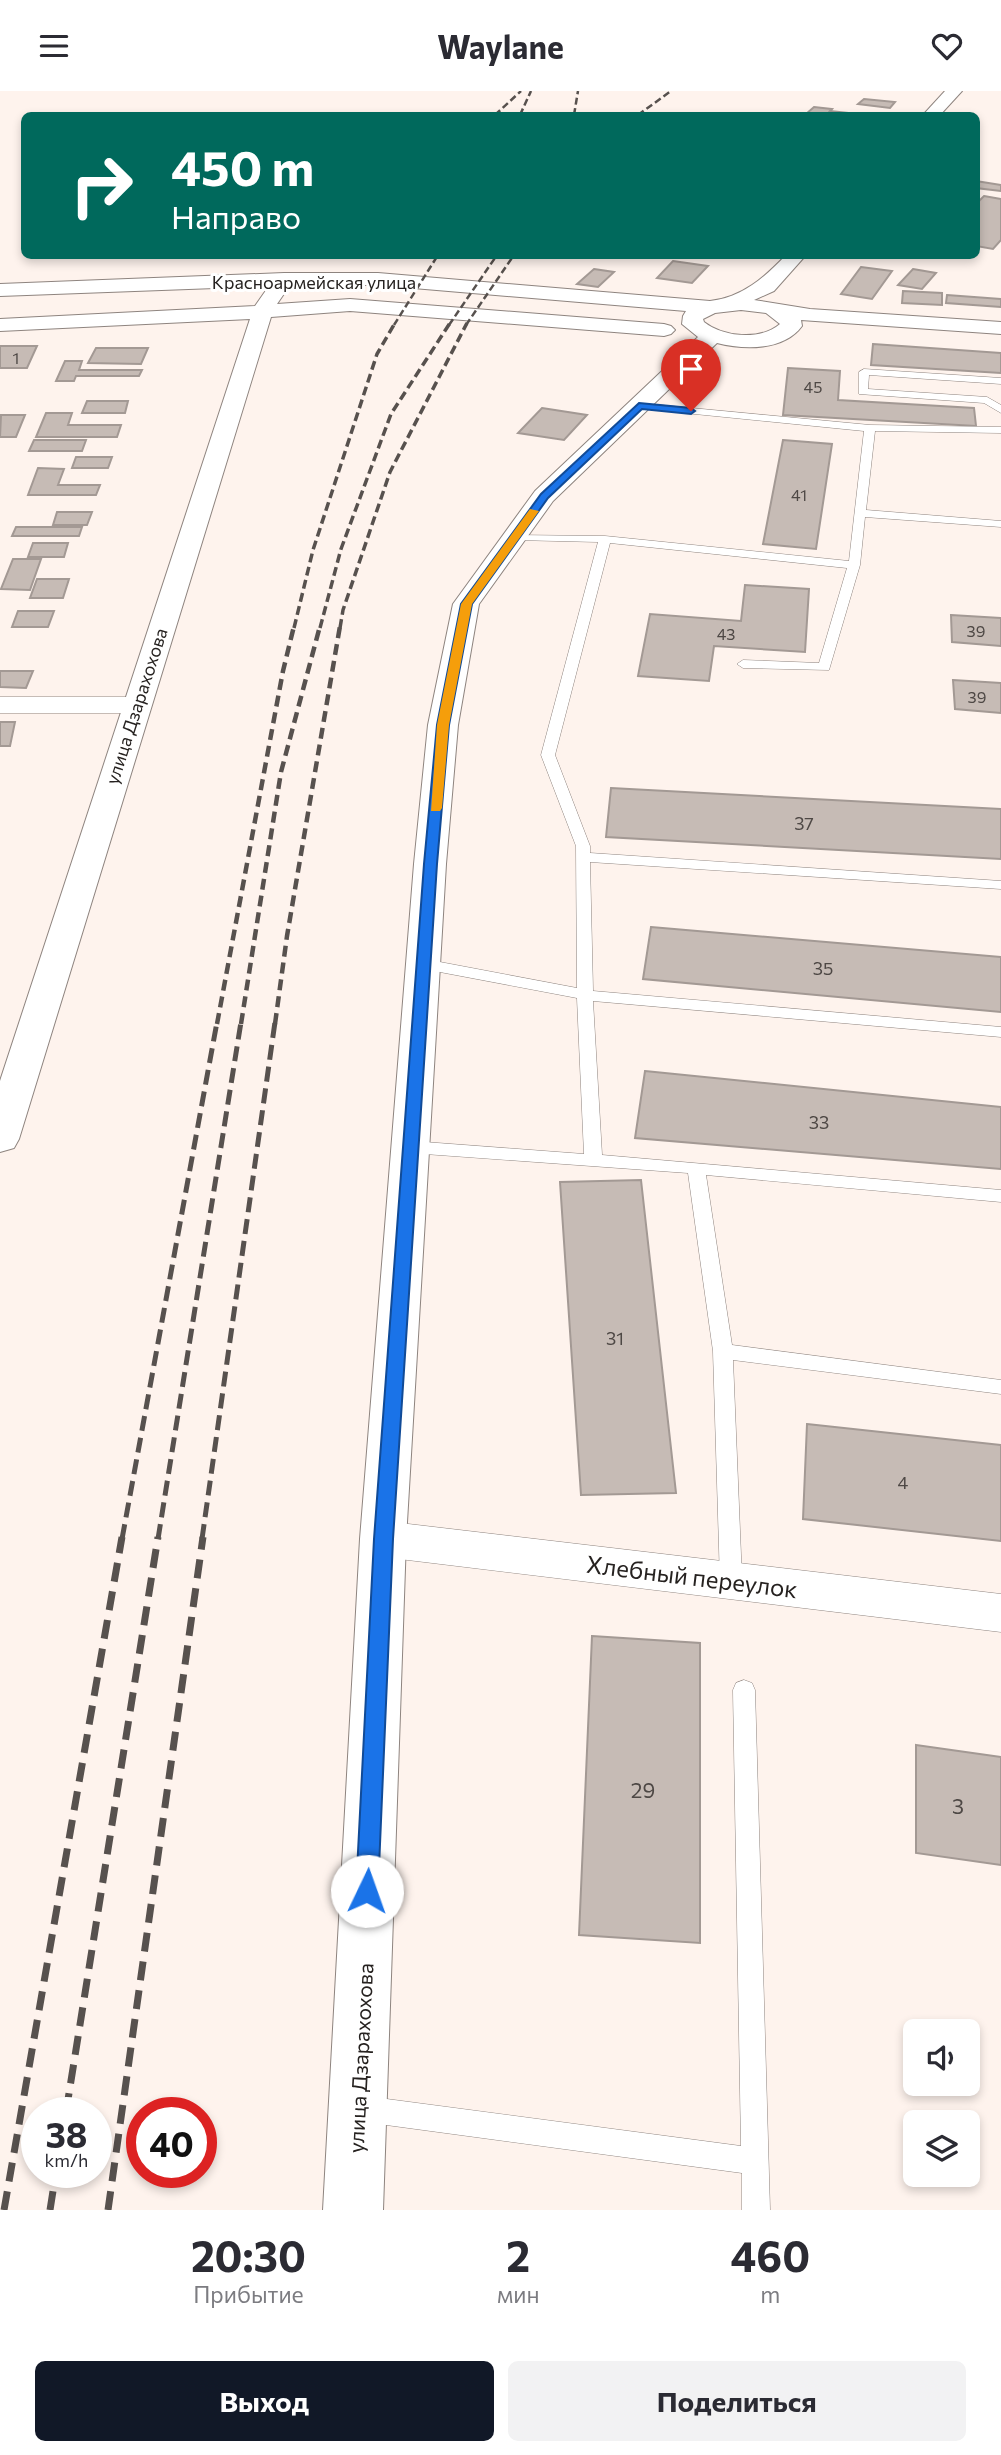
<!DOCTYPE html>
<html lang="ru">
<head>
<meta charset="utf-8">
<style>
	:root { --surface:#fff; --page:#f2f2f3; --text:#2b2b33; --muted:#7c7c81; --accent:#111827 }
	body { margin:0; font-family:Commissioner,sans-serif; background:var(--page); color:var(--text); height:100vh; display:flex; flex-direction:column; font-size:26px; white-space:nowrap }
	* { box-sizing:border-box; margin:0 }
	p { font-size:23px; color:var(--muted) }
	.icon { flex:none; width:38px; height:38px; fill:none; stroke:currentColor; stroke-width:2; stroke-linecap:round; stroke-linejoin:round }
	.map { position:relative; height:2119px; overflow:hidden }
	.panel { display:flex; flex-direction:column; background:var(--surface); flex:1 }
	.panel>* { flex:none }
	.guide { position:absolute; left:21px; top:21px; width:959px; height:147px; border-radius:10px; box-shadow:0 4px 10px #0003; background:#00695c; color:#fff; overflow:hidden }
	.buttons { position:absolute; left:903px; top:1928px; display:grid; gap:14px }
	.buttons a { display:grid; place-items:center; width:77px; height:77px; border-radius:10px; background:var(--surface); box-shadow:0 4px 10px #0003; font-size:35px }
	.speed { position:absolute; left:21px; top:2006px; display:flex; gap:14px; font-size:35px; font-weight:700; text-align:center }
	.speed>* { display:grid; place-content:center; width:91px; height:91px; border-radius:50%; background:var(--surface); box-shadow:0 4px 10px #0003; line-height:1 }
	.speed small { font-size:18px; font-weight:400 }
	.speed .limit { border:10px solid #d22; background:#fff; color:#111 }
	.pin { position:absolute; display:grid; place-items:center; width:60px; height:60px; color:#fff; margin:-72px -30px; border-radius:50% 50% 50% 0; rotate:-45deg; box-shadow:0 0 7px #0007 }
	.pin .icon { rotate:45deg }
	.me { position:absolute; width:77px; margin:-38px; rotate:3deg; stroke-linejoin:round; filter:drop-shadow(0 0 5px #0008) }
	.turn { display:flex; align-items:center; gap:24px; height:147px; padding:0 35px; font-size:32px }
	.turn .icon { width:91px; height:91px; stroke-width:2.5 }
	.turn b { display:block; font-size:49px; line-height:60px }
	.eta { display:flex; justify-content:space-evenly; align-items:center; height:119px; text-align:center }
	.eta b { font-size:42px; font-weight:700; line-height:49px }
	.cta { display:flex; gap:14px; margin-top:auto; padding:14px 35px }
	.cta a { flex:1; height:80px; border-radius:10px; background:var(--accent); color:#fff; font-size:28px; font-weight:700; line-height:80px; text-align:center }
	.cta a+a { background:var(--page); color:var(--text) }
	header { display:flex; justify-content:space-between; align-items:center; height:91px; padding:0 35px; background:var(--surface); font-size:32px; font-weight:700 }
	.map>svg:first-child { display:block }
	.building { fill:#c6bbb5; stroke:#a39994; stroke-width:2 }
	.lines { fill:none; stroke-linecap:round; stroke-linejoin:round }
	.service-casing { stroke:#8e847f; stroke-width:1 }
	.minor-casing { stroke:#8e847f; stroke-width:1 }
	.tertiary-casing { stroke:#8e847f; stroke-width:2 }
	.service { fill:#fff; fill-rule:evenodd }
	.minor { fill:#fff; fill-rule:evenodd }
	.tertiary { fill:#fff; fill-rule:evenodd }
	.rail-far4 { stroke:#57514e; stroke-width:2.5; stroke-dasharray:7 3.5; stroke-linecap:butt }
	.rail-far3 { stroke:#57514e; stroke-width:3.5; stroke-dasharray:9 4.5; stroke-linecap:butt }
	.rail-far2 { stroke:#57514e; stroke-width:4.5; stroke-dasharray:11 6; stroke-linecap:butt }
	.rail-far1 { stroke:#57514e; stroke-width:5; stroke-dasharray:15 7; stroke-linecap:butt }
	.rail { stroke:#57514e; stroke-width:7; stroke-dasharray:19 10; stroke-linecap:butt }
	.route { fill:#1a73e8; stroke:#114b97; stroke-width:2 }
	.slow { fill:#f59e0b }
	.labels { text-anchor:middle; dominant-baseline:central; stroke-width:6; stroke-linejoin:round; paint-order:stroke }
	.far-number-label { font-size:16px; fill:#4e4845 }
	.far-street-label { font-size:18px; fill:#262220; stroke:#fff }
	.number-label { font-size:18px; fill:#4e4845 }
	.near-number-label { font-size:21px; fill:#4e4845 }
	.street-label { font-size:21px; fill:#262220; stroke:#fff }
	.near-street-label { font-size:24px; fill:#262220; stroke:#fff }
</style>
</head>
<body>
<header><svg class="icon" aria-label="menu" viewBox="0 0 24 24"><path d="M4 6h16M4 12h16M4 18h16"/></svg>Waylane<svg class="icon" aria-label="heart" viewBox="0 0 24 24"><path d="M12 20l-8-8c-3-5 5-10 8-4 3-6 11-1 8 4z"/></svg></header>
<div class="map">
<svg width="1001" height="2119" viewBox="0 0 1001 2119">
	<rect width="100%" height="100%" fill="#fef3ed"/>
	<g class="building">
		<polygon points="864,8 895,11 890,17 858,13"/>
		<polygon points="814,16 832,18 830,20 867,24 806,23"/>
		<polygon points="976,90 1001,94 1001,100 976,97"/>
		<polygon points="984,105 1001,108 1001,149 993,158 976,155 976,113"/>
		<polygon points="673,170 708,175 692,192 657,187"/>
		<polygon points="861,176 892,180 872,208 841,203"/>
		<polygon points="594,178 614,181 598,196 577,193"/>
		<polygon points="913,178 936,182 922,198 898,194"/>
		<polygon points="903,200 942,202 942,214 902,212"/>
		<polygon points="947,204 1001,208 1001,216 946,212"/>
		<polygon points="873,253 1001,262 1001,282 871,274"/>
		<polygon points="0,255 37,255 27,277 0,277"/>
		<polygon points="96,257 148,257 141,273 88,272"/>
		<polygon points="65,270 82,270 79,279 142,279 139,285 76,285 74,290 56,290"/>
		<polygon points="788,277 840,280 838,309 974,317 976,335 783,324"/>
		<polygon points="87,310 128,310 125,322 82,322"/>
		<polygon points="542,317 587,324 564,349 518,342"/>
		<polygon points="46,322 72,322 68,334 121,334 117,346 36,346"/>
		<polygon points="1,324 25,324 16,346 0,346"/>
		<polygon points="34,349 86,349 82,360 29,360"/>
		<polygon points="783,349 832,353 816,458 763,453"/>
		<polygon points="76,366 112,366 108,377 72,377"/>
		<polygon points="38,377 64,378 58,394 100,394 96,404 28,404"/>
		<polygon points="57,421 92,421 87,434 53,434"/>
		<polygon points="16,436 82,436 79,445 12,445"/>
		<polygon points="33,452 68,452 64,466 28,466"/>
		<polygon points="13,468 41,468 30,499 1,498"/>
		<polygon points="37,488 69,488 63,507 30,507"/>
		<polygon points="745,494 809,498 805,561 714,555 709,590 638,585 650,523 741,530"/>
		<polygon points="18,520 54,520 48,536 12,536"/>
		<polygon points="951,524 1001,527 1001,555 952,551"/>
		<polygon points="0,580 33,580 26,597 0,596"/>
		<polygon points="953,589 1001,592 1001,622 955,618"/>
		<polygon points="0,631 15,631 10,655 0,655"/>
		<polygon points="611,697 1001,718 1001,768 606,746"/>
		<polygon points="651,836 1001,866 1001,921 643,888"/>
		<polygon points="645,980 1001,1016 1001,1078 635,1047"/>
		<polygon points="641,1089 676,1402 581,1404 560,1091"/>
		<polygon points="807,1333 1001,1354 1001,1450 803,1428"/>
		<polygon points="592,1545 700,1552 700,1852 579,1844"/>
		<polygon points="916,1654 1001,1666 1001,1774 916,1762"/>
	</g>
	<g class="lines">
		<g class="service-casing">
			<g id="service">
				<polygon points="864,278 1001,287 1001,293 869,284 868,298 987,306 1001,314 1001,322 984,312 859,303 859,281"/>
				<polygon points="639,312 870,334 1001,336 1001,342 875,340 866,419 1001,430 1001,436 865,426 860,474 829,579 743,577 737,573 743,569 819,572 847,477 610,452 555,664 590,755 590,762 1001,790 1001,798 590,771 593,900 1001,936 1001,946 593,910 602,1064 1001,1099 1001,1111 706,1084 732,1254 1001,1289 1001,1303 733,1269 742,1489 739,1495 731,1498 723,1495 720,1489 713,1260 688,1082 411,1062 402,1056 411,1050 584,1063 577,907 424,878 416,873 424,868 577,897 576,755 541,664 598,451 515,449 509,446 511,444 605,445 849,470 864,340 635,317 634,315"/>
				<polygon points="744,1589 752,1592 755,1599 770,2119 742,2119 742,2082 364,2031 355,2027 351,2018 355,2009 364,2005 741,2055 733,1599 736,1592"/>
			</g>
		</g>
		<g class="minor-casing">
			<g id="minor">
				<polygon points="0,606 136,606 146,608 150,614 146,620 136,622 0,622"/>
				<polygon points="383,1430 1001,1503 1001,1541 383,1466 367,1461 361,1448 367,1435"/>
			</g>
		</g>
		<g class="tertiary-casing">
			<g id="tertiary">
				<polygon points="945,0 962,0 940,24 923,24"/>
				<path d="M786,164h20l-32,36 -20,9 56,9 191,13v12l-200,-14 1,6c-18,25 -58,24 -85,17l-164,158 -74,103 -21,121 -12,139 -40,675 -23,671h-60l37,-671 54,-675 14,-139 25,-121 82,-113 163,-154 -16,-13 1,-8 3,-5 -308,-26h-88l-13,19 73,-5 314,25 7,2 4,4 -4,4 -7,2 -314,-25 -79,6 -252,822 -5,9 -14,4v-71l250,-762 -250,12v-12l255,-13 14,-20 -269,10v-12l284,-11h94l332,28c32,-3 55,-24 76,-46zM741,219l25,3 14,11c-20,17 -57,13 -76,-2l-1,-3 12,-6z"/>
			</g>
		</g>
		<use href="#service" class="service"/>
		<use href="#minor" class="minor"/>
		<use href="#tertiary" class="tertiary"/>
		<g class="rail-far4">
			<polyline points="495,24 521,0"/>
			<polyline points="520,24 531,0"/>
			<polyline points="574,24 578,0"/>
			<polyline points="638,24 671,0"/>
			<polyline points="394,234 438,164"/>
			<polyline points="449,234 497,164"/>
			<polyline points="466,234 514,164"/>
		</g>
		<g class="rail-far3">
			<polyline points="294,537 313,459 377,263 395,232"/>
			<polyline points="320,537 341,458 391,323 450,232"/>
			<polyline points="340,537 343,519 390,381 467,232"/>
		</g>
		<g class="rail-far2">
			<polyline points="217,933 283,580 294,535"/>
			<polyline points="241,933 281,681 320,535"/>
			<polyline points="275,933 287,845 340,535"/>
		</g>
		<g class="rail-far1">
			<polyline points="122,1448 217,931"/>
			<polyline points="158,1448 241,931"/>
			<polyline points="202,1448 275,931"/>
		</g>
		<g class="rail">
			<polyline points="66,2021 158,1446"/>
			<polyline points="4,2119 122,1446"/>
			<polyline points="50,2119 56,2081"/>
			<polyline points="108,2119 203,1446"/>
		</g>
	</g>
	<polygon class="route" points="639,312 691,317 695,320 691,323 642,318 548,407 472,513 449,634 437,773 393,1448 378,1800 375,1808 367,1811 359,1808 356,1800 374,1448 424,773 437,634 461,513 541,403"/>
	<polygon class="slow" points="530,418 539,420 472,513 449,634 442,717 440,720 431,720 437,634 461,513"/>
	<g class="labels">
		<g class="far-number-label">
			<text x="16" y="266">1</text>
			<text x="813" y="295">45</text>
			<text x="799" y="403">41</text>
			<text x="976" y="539">39</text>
			<text x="726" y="542">43</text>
			<text x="977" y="605">39</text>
		</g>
		<g class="far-street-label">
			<text x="314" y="191">Красноармейская улица</text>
			<text transform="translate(136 615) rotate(-72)">улица Дзарахохова</text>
		</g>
		<g class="number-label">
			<text x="804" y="732">37</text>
			<text x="823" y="877">35</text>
			<text x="819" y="1031">33</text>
			<text x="615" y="1247">31</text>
			<text x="903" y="1391">4</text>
		</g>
		<g class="near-number-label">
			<text x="643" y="1698">29</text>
			<text x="958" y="1714">3</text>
		</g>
		<g class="street-label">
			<text transform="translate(360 1967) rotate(-87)">улица Дзарахохова</text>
		</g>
		<g class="near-street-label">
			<text transform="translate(692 1485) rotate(7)">Хлебный переулок</text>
		</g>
	</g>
</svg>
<div class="buttons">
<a><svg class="icon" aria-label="sound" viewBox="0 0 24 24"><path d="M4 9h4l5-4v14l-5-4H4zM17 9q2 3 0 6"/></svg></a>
<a><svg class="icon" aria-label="layers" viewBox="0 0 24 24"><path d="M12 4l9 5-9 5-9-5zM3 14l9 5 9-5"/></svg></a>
</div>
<div class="speed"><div>38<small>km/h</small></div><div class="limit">40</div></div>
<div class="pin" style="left:691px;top:320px;background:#d93025"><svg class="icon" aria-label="arrive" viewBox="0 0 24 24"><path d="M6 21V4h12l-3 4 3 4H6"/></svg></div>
<svg class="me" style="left:367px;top:1800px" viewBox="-20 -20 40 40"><circle r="19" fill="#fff"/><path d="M0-13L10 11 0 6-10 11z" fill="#1a73e8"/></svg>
<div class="guide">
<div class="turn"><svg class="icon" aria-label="right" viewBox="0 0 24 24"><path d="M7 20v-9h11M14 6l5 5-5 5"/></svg><div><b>450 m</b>Направо</div></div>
</div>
</div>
<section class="panel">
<div class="eta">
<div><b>20:30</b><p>Прибытие</p></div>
<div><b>2</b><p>мин</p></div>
<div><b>460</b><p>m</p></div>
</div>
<div class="cta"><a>Выход</a><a>Поделиться</a></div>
</section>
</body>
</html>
